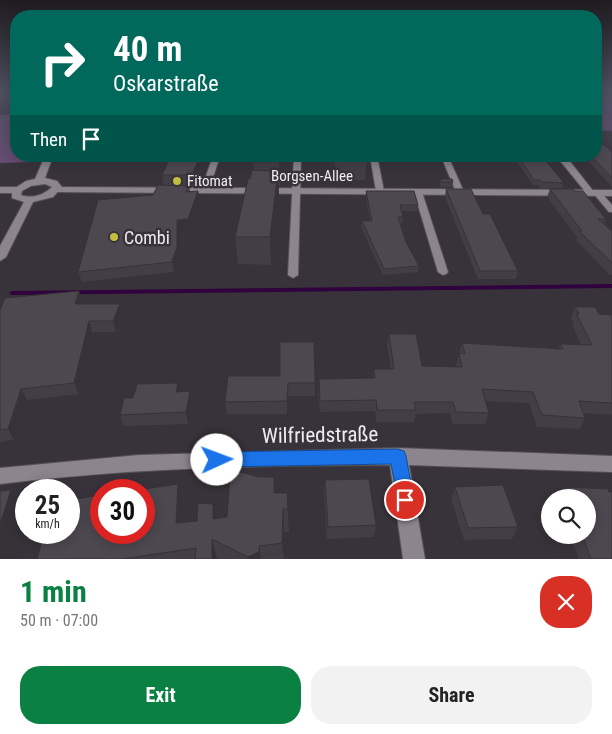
<!DOCTYPE html>
<html lang="en">
<head>
<meta charset="utf-8">
<style>
	:root { --surface:#fff; --page:#f2f2f2; --text:#222; --muted:#767676; --accent:#0b8043 }
	body { margin:0; font-family:"Roboto Condensed",sans-serif; background:var(--page); color:var(--text); height:100vh; display:flex; flex-direction:column; font-size:19px; white-space:nowrap }
	* { box-sizing:border-box; margin:0 }
	p { font-size:16px; color:var(--muted) }
	.icon { flex:none; width:28px; height:28px; fill:none; stroke:currentColor; stroke-width:2; stroke-linecap:round; stroke-linejoin:round }
	.map { position:relative; height:559px; overflow:hidden }
	.drawer { display:flex; flex-direction:column; background:var(--surface); flex:1 }
	.drawer>* { flex:none }
	.top-card { position:absolute; left:10px; top:10px; width:592px; height:152px; border-radius:20px; box-shadow:0 2px 12px #0003; background:#00695c; color:#fff; overflow:hidden }
	.tools { position:absolute; left:541px; top:489px; display:grid; gap:10px }
	.tools a { display:grid; place-items:center; width:55px; height:55px; border-radius:50%; background:var(--surface); box-shadow:0 2px 12px #0003; font-size:25px }
	.speed { position:absolute; left:15px; top:479px; display:flex; gap:10px; font-size:25px; font-weight:700; text-align:center }
	.speed>* { display:grid; place-content:center; width:65px; height:65px; border-radius:50%; background:var(--surface); box-shadow:0 2px 12px #0003; line-height:1 }
	.speed small { font-size:12px; font-weight:400 }
	.speed .limit { border:8px solid #d22; background:#fff; color:#111 }
	.pin { position:absolute; display:grid; place-items:center; width:42px; height:42px; color:#fff; margin:-21px; border:2px solid #fff; border-radius:50%; box-shadow:0 1px 5px #0007 }
	.me { position:absolute; width:55px; margin:-28px; rotate:88deg; stroke-linejoin:round; filter:drop-shadow(0 0 4px #0008) }
	.turn { display:flex; align-items:center; gap:18px; height:105px; padding:0 20px; font-size:22px }
	.turn .icon { width:65px; height:65px; stroke-width:2.5 }
	.turn b { display:block; font-size:35px; line-height:42px }
	.then { display:flex; align-items:center; height:48px; padding:0 20px; background:#0003; gap:10px; font-size:19px }
	.round { display:grid; place-items:center; flex:none; width:52px; height:52px; border-radius:20px; background:var(--page) }
	.overview { display:flex; align-items:center; justify-content:space-between; height:85px; padding:0 20px }
	h1 { font-size:30px; font-weight:700; line-height:38px; color:var(--accent) }
	.action { display:flex; gap:10px; margin-top:auto; padding:10px 20px }
	.action a { flex:1; height:58px; border-radius:20px; background:var(--accent); color:#fff; font-size:20px; font-weight:700; line-height:58px; text-align:center }
	.action a+a { background:var(--page); color:var(--text) }
	.map>svg:first-child { display:block }
	.green { fill:#674c72 }
	.lines { fill:none; stroke-linecap:round; stroke-linejoin:round }
	.stream { fill:#30023e; fill-rule:evenodd }
	.lane-casing { stroke:#555157; stroke-width:2 }
	.street-casing { stroke:#555157; stroke-width:2 }
	.secondary-casing { stroke:#555157; stroke-width:2 }
	.lane { fill:#8c858e; fill-rule:evenodd }
	.street { fill:#8c858e; fill-rule:evenodd }
	.secondary { fill:#8c858e; fill-rule:evenodd }
	.wall { fill:#423e45 }
	.shaded-wall { fill:#363238 }
	.building { fill:#4d4850; stroke:#363238 }
	.route { fill:#1a73e8; stroke:#114b97 }
	.poi-dot { fill:#c3bd3e; stroke:#38333a; stroke-width:2 }
	.labels { text-anchor:middle; dominant-baseline:central; stroke-width:5; stroke-linejoin:round; paint-order:stroke }
	.far-street-label { font-size:15px; fill:#efecf0; stroke:#38333a }
	.far-poi-label { font-size:15px; fill:#efecf0; stroke:#38333a; text-anchor:start }
	.poi-label { font-size:18px; fill:#efecf0; stroke:#38333a; text-anchor:start }
	.near-street-label { font-size:21px; fill:#efecf0; stroke:#38333a }
</style>
</head>
<body>
<div class="map">
<svg width="612" height="559" viewBox="0 0 612 559">
	<rect width="100%" height="100%" fill="#38333a"/>
	<g class="green">
		<polygon points="596,91 612,91 612,131 596,130"/>
		<polygon points="16,98 16,156 34,156 31,162 0,163 0,99"/>
	</g>
	<g class="lines">
		<polygon class="stream" points="612,284 612,288 12,295 9,293 12,291"/>
		<g class="lane-casing">
			<g id="lane">
				<polygon points="213,156 220,156 209,190 205,192 202,192 201,190"/>
				<polygon points="294,156 301,156 298,275 293,278 288,275"/>
				<polygon points="370,156 377,156 384,191 383,193 380,193 376,191"/>
				<polygon points="441,156 448,156 464,192 463,194 460,194 456,192"/>
				<polygon points="553,156 562,156 568,159 594,192 600,191 612,205 612,212 609,212 594,194 588,195 562,163"/>
				<polygon points="415,190 418,190 422,192 448,272 446,274 443,275 438,272 414,192"/>
			</g>
		</g>
		<g class="street-casing">
			<g id="street">
				<polygon points="0,187 17,187 22,190 17,193 0,193"/>
				<polygon points="56,187 612,190 612,196 53,192 53,188"/>
				<path d="M398,448l214,8v16l-203,-7 16,94h-22l-13,-94c-130,0 -261,3 -390,19v-16l139,-13z"/>
			</g>
		</g>
		<g class="secondary-casing">
			<path id="secondary" d="M45,156h8l-8,22 12,3 5,6 -9,10 -20,5 -27,55 -6,4v-15l24,-44 -12,-4v-8l14,-9 9,-2zM45,184l7,3c-8,8 -20,12 -31,8l1,-4 9,-5z"/>
		</g>
		<use href="#lane" class="lane"/>
		<use href="#street" class="street"/>
		<use href="#secondary" class="secondary"/>
	</g>
	<g class="wall">
		<polygon points="0,91 16,91 16,110 14,110 11,114 0,115"/>
		<polygon points="612,152 612,186 611,186 584,156 596,156"/>
		<polygon points="171,156 205,156 194,186 189,186 190,192 198,191 200,200 190,228 179,230 179,258 174,272 82,282 78,272 153,195 164,186 162,175"/>
		<polygon points="254,156 284,156 280,186 278,186 279,195 271,265 238,264 235,237 250,179 254,170 253,162"/>
		<polygon points="334,156 367,156 365,180 336,180"/>
		<polygon points="517,156 542,156 564,183 562,188 540,188 538,185 533,185 516,160"/>
		<polygon points="440,179 453,182 452,187 441,187 440,184"/>
		<polygon points="446,189 483,214 518,271 516,279 478,279 445,197"/>
		<polygon points="550,189 606,219 604,225 612,231 612,275 610,275 576,240 577,237 547,197"/>
		<polygon points="366,191 418,205 417,211 402,211 403,217 402,223 400,223 406,242 419,266 418,272 383,275 361,227 362,221 370,221 366,196"/>
		<polygon points="79,291 83,301 82,304 120,304 123,314 116,332 92,332 79,394 27,400 14,440 0,442 0,310"/>
		<polygon points="575,307 599,314 612,315 612,415 584,413 585,418 580,429 537,427 529,403 485,401 489,413 485,424 452,424 450,413 416,414 414,422 376,422 375,411 320,412 318,390 319,379 373,378 374,369 391,369 387,345 389,334 422,366 456,367 456,365 462,343 558,349 560,344 581,345 572,324 573,321 571,318"/>
		<polygon points="228,376 315,383 315,396 288,396 287,414 227,414 225,402"/>
		<polygon points="180,392 192,403 188,424 124,426 120,415 133,398"/>
		<polygon points="259,477 275,493 287,493 289,532 284,532 284,559 37,559 178,484 184,508 184,523 197,521 213,504 216,519 227,517"/>
		<polygon points="325,480 376,525 374,537 327,539 324,493"/>
		<polygon points="455,487 518,527 512,539 464,540 451,499"/>
		<polygon points="565,487 609,492 612,559 579,559 570,535 588,535 588,498 559,498"/>
	</g>
	<g class="shaded-wall">
		<polygon points="9,96 14,110 11,114 0,115 0,100"/>
		<polygon points="200,156 205,156 194,186 192,175"/>
		<polygon points="280,156 284,156 280,186 279,162"/>
		<polygon points="278,171 279,195 271,265 270,237"/>
		<polygon points="198,191 200,200 190,228 179,230 179,258 174,272 172,262 177,220"/>
		<polygon points="79,291 83,301 79,314 75,304"/>
		<polygon points="120,304 123,314 116,332 113,321"/>
		<polygon points="89,321 92,332 79,394 74,383"/>
		<polygon points="178,383 180,394 176,392"/>
		<polygon points="288,383 288,396 287,414 287,401"/>
		<polygon points="21,389 27,400 14,440 8,429"/>
		<polygon points="190,391 192,403 188,424 186,412"/>
		<polygon points="178,484 184,508 183,546 176,523"/>
		<polygon points="11,490 26,514 26,532 19,559 0,559 0,525"/>
		<polygon points="213,504 218,527 213,519"/>
		<polygon points="283,509 284,532 284,559 282,543"/>
		<polygon points="212,539 217,559 212,559"/>
		<polygon points="259,546 261,559 249,559 248,557"/>
	</g>
	<g class="building">
		<polygon points="0,91 16,91 16,94 15,96 9,96 6,99 0,100"/>
		<polygon points="596,144 603,144 612,152 612,178 591,156 596,156"/>
		<polygon points="171,156 200,156 192,175 162,175"/>
		<polygon points="254,156 280,156 279,162 253,162"/>
		<polygon points="518,156 542,156 564,183 542,182 540,180 534,180"/>
		<polygon points="252,170 278,171 270,237 235,237 248,179 250,179"/>
		<polygon points="440,179 452,179 453,182 442,182"/>
		<polygon points="158,185 189,186 186,192 198,191 188,219 177,220 177,247 172,262 78,272 98,200 153,195"/>
		<polygon points="446,189 471,189 483,214 490,214 518,271 480,271"/>
		<polygon points="550,189 573,189 575,191 583,191 606,219 598,219 612,231 612,263 579,231 582,231"/>
		<polygon points="366,191 414,191 418,205 400,205 403,217 398,217 406,242 419,266 384,269 362,221 372,221"/>
		<polygon points="79,291 75,304 120,304 113,321 89,321 74,383 21,389 8,429 0,430 0,310 5,298"/>
		<polygon points="575,307 595,307 599,314 612,315 612,403 579,401 585,418 542,415 533,392 482,389 489,413 456,412 453,402 414,402 416,410 377,410 376,400 320,401 319,379 375,378 374,369 394,369 389,334 416,334 422,366 462,367 459,353 465,354 462,343 563,349 560,344 592,345 576,313 579,314"/>
		<polygon points="280,342 314,342 315,383 288,383 287,401 225,402 228,376 280,376"/>
		<polygon points="178,383 176,392 190,391 186,412 120,415 124,398 133,398 137,384"/>
		<polygon points="241,472 259,477 274,477 274,493 287,493 288,509 283,509 282,543 259,546 259,552 248,557 212,539 212,559 195,559 196,548 123,559 37,559 44,532 69,532 69,500 101,495 101,532 144,532 144,490 138,490 178,484 176,523 197,521 198,503 213,504 213,519 227,517 230,476"/>
		<polygon points="369,479 376,525 328,527 325,480"/>
		<polygon points="503,485 518,527 468,528 455,487"/>
		<polygon points="565,487 608,489 609,492 612,492 612,559 591,559 582,535 588,535 588,498 568,498"/>
		<polygon points="11,490 0,525 0,491"/>
	</g>
	<linearGradient id="sky" x2="0" y2="1"><stop stop-color="#1f1c20"/><stop offset="0.54" stop-color="#4d5060"/><stop offset="1" stop-color="#4d5060" stop-opacity="0"/></linearGradient>
	<rect width="612" height="169" fill="url(#sky)"/>
	<polygon class="route" points="398,449 404,451 406,456 414,500 411,506 405,508 399,506 391,464 217,467 211,465 209,460 211,455 217,452"/>
	<g class="poi-dot">
		<circle cx="177" cy="181" r="5"/>
		<circle cx="114" cy="237" r="5"/>
	</g>
	<g class="labels">
		<g class="far-street-label">
			<text x="312" y="176">Borgsen-Allee</text>
		</g>
		<g class="far-poi-label">
			<text x="187" y="181">Fitomat</text>
		</g>
		<g class="poi-label">
			<text x="124" y="237">Combi</text>
		</g>
		<g class="near-street-label">
			<text transform="translate(320 435) rotate(-1)">Wilfriedstraße</text>
		</g>
	</g>
</svg>
<div class="tools">
<a><svg class="icon" aria-label="search" viewBox="0 0 24 24"><circle cx="10" cy="10" r="6"/><path d="M15 15l6 6"/></svg></a>
</div>
<div class="speed"><div>25<small>km/h</small></div><div class="limit">30</div></div>
<div class="pin" style="left:405px;top:500px;background:#d93025"><svg class="icon" aria-label="arrive" viewBox="0 0 24 24"><path d="M6 21V4h12l-3 4 3 4H6"/></svg></div>
<svg class="me" style="left:217px;top:460px" viewBox="-20 -20 40 40"><circle r="19" fill="#fff"/><path d="M0-13L10 11 0 6-10 11z" fill="#1a73e8"/></svg>
<div class="top-card">
<div class="turn"><svg class="icon" aria-label="right" viewBox="0 0 24 24"><path d="M7 20v-9h11M14 6l5 5-5 5"/></svg><div><b>40 m</b>Oskarstraße</div></div>
<div class="then">Then<svg class="icon" aria-label="arrive" viewBox="0 0 24 24"><path d="M6 21V4h12l-3 4 3 4H6"/></svg></div>
</div>
</div>
<section class="drawer">
<div class="overview"><div><h1>1 min</h1><p>50 m · 07:00</p></div><a class="round" style="background:#d93025;color:#fff"><svg class="icon" aria-label="close" viewBox="0 0 24 24"><path d="M6 6l12 12M18 6L6 18"/></svg></a></div>
<div class="action"><a>Exit</a><a>Share</a></div>
</section>
</body>
</html>
